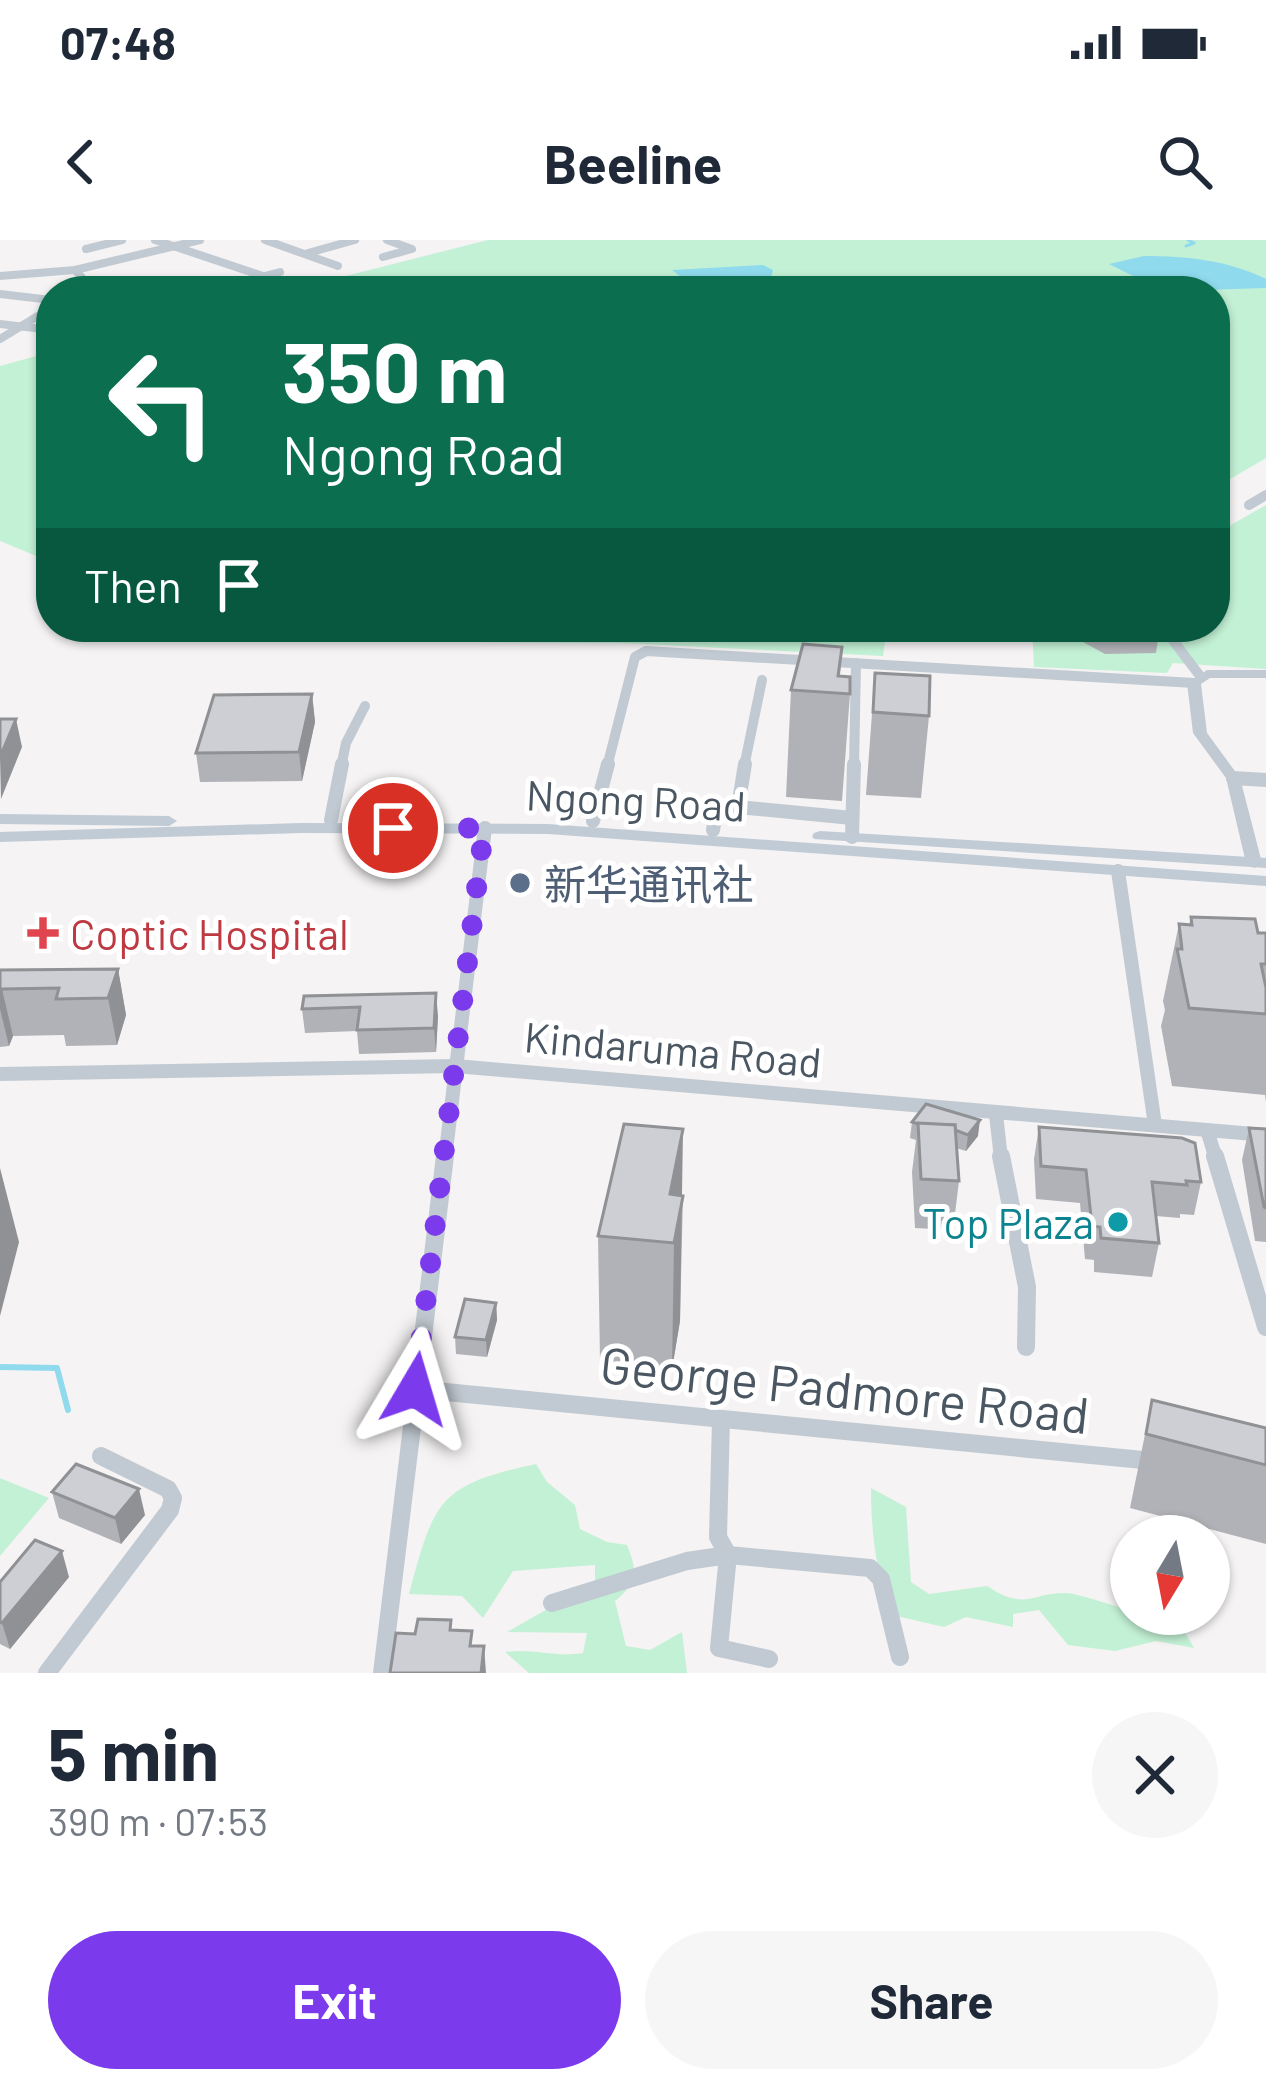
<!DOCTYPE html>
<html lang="en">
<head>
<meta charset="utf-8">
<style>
	:root { --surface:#fff; --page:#f6f6f7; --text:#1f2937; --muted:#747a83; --accent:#7c3aed }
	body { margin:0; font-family:Barlow,"Noto Sans SC",sans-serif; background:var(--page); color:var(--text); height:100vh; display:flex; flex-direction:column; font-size:45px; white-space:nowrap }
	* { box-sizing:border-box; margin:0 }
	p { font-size:39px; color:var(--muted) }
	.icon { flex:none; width:66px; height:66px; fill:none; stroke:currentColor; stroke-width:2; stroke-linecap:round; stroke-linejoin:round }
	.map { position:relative; height:1433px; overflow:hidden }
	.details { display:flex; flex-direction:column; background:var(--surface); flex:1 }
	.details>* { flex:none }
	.hud { position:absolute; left:36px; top:36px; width:1194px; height:366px; border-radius:48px; box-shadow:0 3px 9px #0004; background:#0b6e4f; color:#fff; overflow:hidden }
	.needle { width:78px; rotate:190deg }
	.tools { position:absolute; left:1110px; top:1275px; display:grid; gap:24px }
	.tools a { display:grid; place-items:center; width:120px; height:120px; border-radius:50%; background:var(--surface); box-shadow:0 3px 9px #0004; font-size:60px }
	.pin { position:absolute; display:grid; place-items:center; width:102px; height:102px; color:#fff; margin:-51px; border:6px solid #fff; border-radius:50%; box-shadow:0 3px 12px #0007 }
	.me { position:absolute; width:132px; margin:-66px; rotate:7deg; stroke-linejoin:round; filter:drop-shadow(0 0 9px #0008) }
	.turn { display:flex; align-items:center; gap:42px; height:252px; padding:0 48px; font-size:54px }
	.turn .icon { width:156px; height:156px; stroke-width:2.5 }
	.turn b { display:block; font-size:84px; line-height:102px }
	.then { display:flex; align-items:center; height:114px; padding:0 48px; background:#0003; gap:24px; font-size:45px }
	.round { display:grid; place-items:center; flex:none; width:126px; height:126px; border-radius:63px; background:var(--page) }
	.summary { display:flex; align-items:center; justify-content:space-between; height:204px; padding:0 48px }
	h1 { font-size:72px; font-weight:700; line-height:90px }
	.cta { display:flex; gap:24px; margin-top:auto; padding:24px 48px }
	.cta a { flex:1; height:138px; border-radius:72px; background:var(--accent); color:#fff; font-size:48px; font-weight:700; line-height:138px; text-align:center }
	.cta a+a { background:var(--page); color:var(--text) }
	.status { display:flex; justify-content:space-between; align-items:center; height:84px; padding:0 60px; background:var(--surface); direction:ltr }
	.status svg { height:33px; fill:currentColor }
	header { display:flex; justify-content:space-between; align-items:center; height:156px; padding:0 48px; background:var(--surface); font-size:54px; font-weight:700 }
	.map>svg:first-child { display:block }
	.green { fill:#c3f1d5 }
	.water { fill:#90daee }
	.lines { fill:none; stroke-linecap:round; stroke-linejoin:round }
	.stream-far1 { stroke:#90daee; stroke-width:3 }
	.stream { stroke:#90daee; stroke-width:6 }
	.minor-far3 { stroke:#c1cad2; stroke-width:8 }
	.minor-far2 { stroke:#c1cad2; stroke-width:10 }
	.minor-far1 { stroke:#c1cad2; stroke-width:14 }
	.minor { stroke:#c1cad2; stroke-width:18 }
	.tertiary { fill:#c1cad2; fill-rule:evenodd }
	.secondary { fill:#c1cbd6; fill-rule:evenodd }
	.wall { fill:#b0b2b7 }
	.shaded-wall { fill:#909195 }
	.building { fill:#cdcfd5; stroke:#909195; stroke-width:3 }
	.route { stroke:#7c3aed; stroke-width:21; stroke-dasharray:0 37.8 }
	.service-dot { fill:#5c6f8a; stroke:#fff; stroke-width:4.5 }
	.health-dot { fill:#e0444e; stroke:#fff; stroke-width:4.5 }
	.culture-dot { fill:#0f9aa8; stroke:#fff; stroke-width:4.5 }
	.labels { text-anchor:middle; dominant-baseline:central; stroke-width:10; stroke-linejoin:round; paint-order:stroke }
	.street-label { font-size:42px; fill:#4a5661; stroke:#fff }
	.service-label { font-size:42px; fill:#4e5e75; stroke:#fff; text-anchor:start }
	.health-label { font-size:42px; fill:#be3a42; stroke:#fff; text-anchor:start }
	.culture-label { font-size:42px; fill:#0d838f; stroke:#fff; text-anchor:end }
	.near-street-label { font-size:51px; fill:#4a5661; stroke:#fff }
</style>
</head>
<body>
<div class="status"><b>07:48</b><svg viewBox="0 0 49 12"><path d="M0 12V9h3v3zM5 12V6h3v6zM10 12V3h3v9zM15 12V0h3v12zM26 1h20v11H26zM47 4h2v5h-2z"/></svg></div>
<header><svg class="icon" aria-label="back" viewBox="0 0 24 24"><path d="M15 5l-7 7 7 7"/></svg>Beeline<svg class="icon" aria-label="search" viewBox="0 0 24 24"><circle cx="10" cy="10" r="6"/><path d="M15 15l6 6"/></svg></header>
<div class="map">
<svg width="1266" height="1433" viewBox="0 0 1266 1433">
	<rect width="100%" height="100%" fill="#f5f3f3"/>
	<g class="green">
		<polygon points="488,0 1266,0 1266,218 1215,248 1215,51 286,51"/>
		<polygon points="51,112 51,322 0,301 0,126"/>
		<polygon points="1266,265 1266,429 1173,423 1167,433 1034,427 1032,387 1215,387 1215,294"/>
		<polygon points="316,387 887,387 883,416 621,403 328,401"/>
		<path d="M536,1224l11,18 28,23 5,24 27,13 20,3c11,28 11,37 -12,56l11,45 24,4 32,-18 5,41h-158l-24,-21c29,-4 50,6 78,1l4,-20 -80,-1 88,-50v-17l-82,6 -30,47 -21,-22 -53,-2c25,-93 29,-109 127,-130z"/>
		<polygon points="0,1238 49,1258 0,1316"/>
		<path d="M871,1248l35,19 5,75 18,12 58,-8c39,26 44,6 80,7 15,1 107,31 117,39 4,4 7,11 10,16l-38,-7 -41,10 -47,-6 -29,-35 -26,4v13l-47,-10 -22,10 -52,-12c-16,-38 -21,-85 -21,-127z"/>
	</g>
	<g class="water">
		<path d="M1144,16c43,0 83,4 122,23v9l-93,3 6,-3 -36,-7 -34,-17z"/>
		<path d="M763,25l10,5 -3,11c-33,20 -70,12 -98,-11z"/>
	</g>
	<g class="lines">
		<polyline class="stream-far1" points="1186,6 1194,3 1188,0"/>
		<polyline class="stream" points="0,1127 57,1128 68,1170"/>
		<g class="minor-far3">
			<polyline points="155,0 263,36"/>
			<polyline points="265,0 338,26"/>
			<polyline points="86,9 122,0"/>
			<polyline points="308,13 355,0"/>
			<polyline points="383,17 412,9 387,0"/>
			<polyline points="75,30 85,41 78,51"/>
			<polyline points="0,36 75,30 200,0"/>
			<polyline points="207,51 280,32"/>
			<polyline points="0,54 51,60"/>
			<polyline points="0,84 51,90"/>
			<polyline points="0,99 51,68"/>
		</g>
		<g class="minor-far2">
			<polyline points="1249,265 1266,255"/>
			<polyline points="1163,387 1200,436"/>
			<polyline points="341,527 346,503 365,466"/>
			<polyline points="607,527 635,417 646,411 1194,443"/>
			<polyline points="744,527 762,440"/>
			<polyline points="854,527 856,423"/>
		</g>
		<g class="minor-far1">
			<polyline points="1233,538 1266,540"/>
			<polyline points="738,567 852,578"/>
			<polyline points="331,580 342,524"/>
			<polyline points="593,581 608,524"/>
			<polyline points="713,590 717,567 738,567 745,524"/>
			<polyline points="852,597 854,524"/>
			<polyline points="1118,631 1155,885"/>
			<polyline points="0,834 455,826 1266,895"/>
			<polyline points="996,874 1001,919"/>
			<polyline points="1207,890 1216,919"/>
			<polyline points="445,919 485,588"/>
		</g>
		<g class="minor">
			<polyline points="1001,916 1027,1047 1026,1107"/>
			<polyline points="1215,916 1266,1087"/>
			<polyline points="415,1149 1153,1221"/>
			<polyline points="721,1179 718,1297 728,1315 870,1328 881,1339 900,1417"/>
			<polyline points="552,1363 687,1321 728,1315 719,1408 769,1419"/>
			<polyline points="47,1433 170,1270 173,1258 168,1249 101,1216"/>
			<polyline points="382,1433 445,916"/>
		</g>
		<polygon class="tertiary" points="1207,430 1266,430 1266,438 1210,438 1201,444 1207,493 1240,538 1262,623 1259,626 1254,628 1246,623 1226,538 1193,493 1187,443"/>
		<g class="secondary">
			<polygon points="0,574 169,576 177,581 169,586 0,584"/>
			<polygon points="301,583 548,584 1266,636 1266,646 548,594 301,593 0,602 0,592"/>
			<polygon points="820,591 1266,618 1266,628 814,599 812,596 814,593"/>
		</g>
	</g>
	<g class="wall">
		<polygon points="809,387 870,387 869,400 808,396"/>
		<polygon points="1085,389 1159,393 1156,413 1105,414 1083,402"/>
		<polygon points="842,407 840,436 850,454 842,561 786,557 791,450"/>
		<polygon points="875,433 929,476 921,558 866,555"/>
		<polygon points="312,454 315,482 302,541 200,542 196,513"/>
		<polygon points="1191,677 1266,693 1266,862 1265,855 1172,846 1161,786 1165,770 1163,761 1179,684 1189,685"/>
		<polygon points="118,729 126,775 117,805 66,806 64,795 13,796 9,806 0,807 0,730"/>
		<polygon points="304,756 438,776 436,812 359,814 357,791 305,793 302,769"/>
		<polygon points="926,864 978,896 966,911 956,908 959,941 953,990 915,988 912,932 916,900 910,898 912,882"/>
		<polygon points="1039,887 1201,942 1194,975 1180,974 1180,978 1156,976 1159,1003 1152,1037 1094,1032 1094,1020 1085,1019 1080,963 1036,959 1034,919"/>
		<polygon points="1249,888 1266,889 1266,1002 1255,1001 1242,920"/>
		<polygon points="681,955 683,956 680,1081 672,1129 600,1121 598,996"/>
		<polygon points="496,1063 497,1080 487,1117 456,1114 455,1097"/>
		<polygon points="1152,1160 1266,1188 1266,1304 1130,1268"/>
		<polygon points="52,1252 145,1275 121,1304 59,1278"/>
		<polygon points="69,1337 10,1409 0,1404 0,1342"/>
	</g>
	<g class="shaded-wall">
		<polygon points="312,454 315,482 302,541 299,512"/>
		<polygon points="16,479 22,507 1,559 0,517"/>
		<polygon points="118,729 126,775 117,805 108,758"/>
		<polygon points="2,749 13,796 9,806 0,769 0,754"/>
		<polygon points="436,753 438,776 436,812 434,788"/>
		<polygon points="980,880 978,896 966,911 968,895"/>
		<polygon points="683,889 680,1081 672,1129 674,1003 670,954"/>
		<polygon points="0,928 19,1002 0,1076"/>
		<polygon points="496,1063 497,1080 487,1117 486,1100"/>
		<polygon points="139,1249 145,1275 121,1304 115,1278"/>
		<polygon points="62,1311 69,1337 10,1409 2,1383"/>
		<polygon points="484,1406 486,1433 481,1433"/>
	</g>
	<g class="building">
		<polygon points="1092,387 1122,387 1159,393 1159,399 1108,400 1085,389"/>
		<polygon points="803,404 842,407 838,436 850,437 850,454 791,450"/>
		<polygon points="875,433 930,436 929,476 873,472"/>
		<polygon points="312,454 299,512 196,513 214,455"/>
		<polygon points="0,479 16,479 0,517"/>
		<polygon points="1191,677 1255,679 1258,693 1266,693 1266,724 1261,724 1266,748 1266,774 1189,768 1177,709 1182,709 1179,684 1192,685"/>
		<polygon points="118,729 108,758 56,759 59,748 2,749 0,754 0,730"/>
		<polygon points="436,753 434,788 357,790 360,767 302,769 304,756"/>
		<polygon points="926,864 980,880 968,895 955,890 955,885 918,884 912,882"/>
		<polygon points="918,883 955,885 959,941 921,939"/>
		<polygon points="624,884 683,889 670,954 683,956 674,1003 598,996"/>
		<polygon points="1039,887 1182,898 1195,903 1201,942 1186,941 1187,945 1152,942 1159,1003 1101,998 1100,987 1092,986 1086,930 1041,926"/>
		<polygon points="1249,888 1266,889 1266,968 1264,967"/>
		<polygon points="465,1059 496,1063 486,1100 455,1097"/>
		<polygon points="1152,1160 1266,1188 1266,1225 1146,1194"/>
		<polygon points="76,1224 139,1249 115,1278 52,1252"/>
		<polygon points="35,1300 62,1311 2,1383 0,1382 0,1342"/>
		<polygon points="418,1379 451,1380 450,1390 472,1391 470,1406 484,1406 481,1433 390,1433 396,1393 415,1394"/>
	</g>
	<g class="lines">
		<polyline class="route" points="393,588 484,588 415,1149"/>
	</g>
	<circle class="service-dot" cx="520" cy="643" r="12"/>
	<path class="health-dot" d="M37 675h12v12h12v12h-12v12h-12v-12h-12v-12h12z"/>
	<circle class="culture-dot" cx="1118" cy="982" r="12"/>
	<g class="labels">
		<g class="street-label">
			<text transform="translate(636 559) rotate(3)">Ngong Road</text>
			<text transform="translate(673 808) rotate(5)">Kindaruma Road</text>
		</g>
		<g class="service-label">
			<text x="544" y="643">新华通讯社</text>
		</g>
		<g class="health-label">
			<text x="70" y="693">Coptic Hospital</text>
		</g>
		<g class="culture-label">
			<text x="1094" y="982">Top Plaza</text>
		</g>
		<g class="near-street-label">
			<text transform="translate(845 1148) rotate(6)">George Padmore Road</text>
		</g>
	</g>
</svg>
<div class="tools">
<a><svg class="needle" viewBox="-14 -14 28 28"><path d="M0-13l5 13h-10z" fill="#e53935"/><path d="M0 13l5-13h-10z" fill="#747a83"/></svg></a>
</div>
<div class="pin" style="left:393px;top:588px;background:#d93025"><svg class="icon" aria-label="arrive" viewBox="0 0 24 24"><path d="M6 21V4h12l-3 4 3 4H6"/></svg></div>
<svg class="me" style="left:415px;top:1149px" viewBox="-20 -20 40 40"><path d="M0-17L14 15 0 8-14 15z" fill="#7c3aed" stroke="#fff" stroke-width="4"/></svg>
<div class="hud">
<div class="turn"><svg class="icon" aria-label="left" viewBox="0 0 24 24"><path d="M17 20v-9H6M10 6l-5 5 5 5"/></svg><div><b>350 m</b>Ngong Road</div></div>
<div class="then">Then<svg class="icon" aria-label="arrive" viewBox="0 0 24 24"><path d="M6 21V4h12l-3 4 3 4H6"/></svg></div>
</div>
</div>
<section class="details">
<div class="summary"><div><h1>5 min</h1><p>390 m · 07:53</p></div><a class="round"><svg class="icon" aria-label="close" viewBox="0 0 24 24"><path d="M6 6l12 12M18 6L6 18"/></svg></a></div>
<div class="cta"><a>Exit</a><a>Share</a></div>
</section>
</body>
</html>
